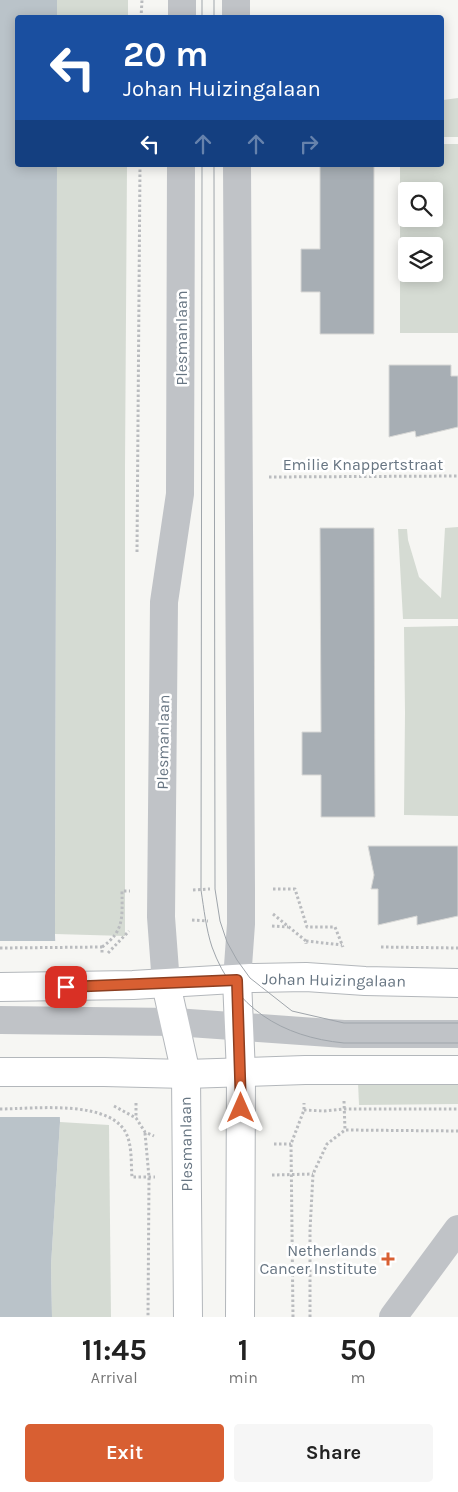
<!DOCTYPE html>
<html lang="en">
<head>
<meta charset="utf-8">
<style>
	:root { --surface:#fff; --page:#f6f6f6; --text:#222; --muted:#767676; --accent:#d85f32 }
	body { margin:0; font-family:Karla,sans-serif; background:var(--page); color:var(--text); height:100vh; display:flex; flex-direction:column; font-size:19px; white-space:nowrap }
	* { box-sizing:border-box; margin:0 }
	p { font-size:16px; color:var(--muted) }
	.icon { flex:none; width:28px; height:28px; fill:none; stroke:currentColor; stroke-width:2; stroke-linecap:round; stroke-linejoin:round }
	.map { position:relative; height:1317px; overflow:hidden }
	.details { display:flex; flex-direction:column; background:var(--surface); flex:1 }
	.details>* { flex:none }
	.banner { position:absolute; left:15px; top:15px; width:429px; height:152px; border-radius:5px; box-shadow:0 2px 12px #0003; background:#1a4fa0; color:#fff; overflow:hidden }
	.tools { position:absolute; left:398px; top:182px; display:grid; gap:10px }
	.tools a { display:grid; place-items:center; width:45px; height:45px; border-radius:5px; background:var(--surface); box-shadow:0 2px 12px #0003; font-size:25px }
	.pin { position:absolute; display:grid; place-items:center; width:42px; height:42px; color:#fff; margin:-21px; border-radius:10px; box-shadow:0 2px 8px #0006 }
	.me { position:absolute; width:55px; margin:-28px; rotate:0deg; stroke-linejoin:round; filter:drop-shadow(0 0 4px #0008) }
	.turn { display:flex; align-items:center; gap:18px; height:105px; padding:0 25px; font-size:22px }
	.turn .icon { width:65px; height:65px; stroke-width:2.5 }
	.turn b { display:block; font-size:35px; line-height:42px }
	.lanes { display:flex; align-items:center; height:48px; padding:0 25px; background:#0003; justify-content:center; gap:25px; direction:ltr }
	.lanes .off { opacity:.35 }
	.eta { display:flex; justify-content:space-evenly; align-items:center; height:85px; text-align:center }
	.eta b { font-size:30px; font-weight:700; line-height:35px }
	.button { display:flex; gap:10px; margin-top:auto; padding:10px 25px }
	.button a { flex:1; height:58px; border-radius:5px; background:var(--accent); color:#fff; font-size:20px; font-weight:700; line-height:58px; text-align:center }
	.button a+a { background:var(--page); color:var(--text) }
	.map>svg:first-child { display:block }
	.green { fill:#d5dbd3; fill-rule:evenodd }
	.water { fill:#bac3c9 }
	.pier { fill:#f6f6f3 }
	.building { fill:#a7aeb4; stroke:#d8d8d6 }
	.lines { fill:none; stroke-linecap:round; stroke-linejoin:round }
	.major-casing { stroke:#b3b7bb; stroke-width:30 }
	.path { stroke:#babcbf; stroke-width:3; stroke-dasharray:2.5 2.5; stroke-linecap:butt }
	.minor { stroke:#c0c3c7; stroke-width:28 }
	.major { stroke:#fff; stroke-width:28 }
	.tram { stroke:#9fa5ab; stroke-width:1 }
	.route-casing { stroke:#8c3e20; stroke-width:12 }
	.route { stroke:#d85f32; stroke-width:9 }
	.poi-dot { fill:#d85f32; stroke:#fff; stroke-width:2 }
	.labels { text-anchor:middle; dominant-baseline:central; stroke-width:5; stroke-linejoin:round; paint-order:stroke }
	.street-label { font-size:16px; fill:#677582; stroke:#fff }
	.poi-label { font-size:16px; fill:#677582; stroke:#fff; text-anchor:end }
</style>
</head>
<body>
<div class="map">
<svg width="458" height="1317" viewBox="0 0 458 1317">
	<rect width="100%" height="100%" fill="#f6f6f3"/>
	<g class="green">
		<rect x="57" y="0" width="71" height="17"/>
		<polygon points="441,98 443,100 458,98 458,137 441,137"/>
		<path d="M441,144h17v189h-58v-168h41zM406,191h28v28h-28zM406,246h28v28h-28z"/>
		<polygon points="57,165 127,165 125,468 125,936 55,934"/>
		<polygon points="458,527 458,619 403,619 398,529 407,529 408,540 419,577 441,598 445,528"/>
		<polygon points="458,626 458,816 404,815 405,713 404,627"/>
		<polygon points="358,1082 458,1082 458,1104 359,1105"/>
		<polygon points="60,1122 109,1125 111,1317 52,1317 51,1265"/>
	</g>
	<polygon class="water" points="0,0 57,0 57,17 18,18 18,165 57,165 55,934 60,1122 51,1265 52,1317 0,1317"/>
	<polygon class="pier" points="0,941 58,941 62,1117 0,1117"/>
	<g class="building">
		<polygon points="320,165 374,165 374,334 320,334 320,292 301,292 301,249 320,249"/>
		<polygon points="389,365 451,365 451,376 458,376 458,427 416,437 415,431 389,437"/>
		<polygon points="320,528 374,528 375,817 321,817 321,775 302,775 302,732 321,732"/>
		<polygon points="368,846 458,846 458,916 417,925 417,916 378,925 378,889 371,889 374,875"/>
	</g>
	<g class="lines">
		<g class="major-casing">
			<g id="major">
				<polyline points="237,980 241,1073 240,1317"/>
				<polyline points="166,984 186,1074 188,1317"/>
				<polyline points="0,987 133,985 250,978 306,977 365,981 458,983"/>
				<polyline points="0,1072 104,1072 186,1074 305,1070 458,1070"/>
			</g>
		</g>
		<g class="path">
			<polyline points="141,18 142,0"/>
			<polyline points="269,477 458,476"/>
			<polyline points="137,552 140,165"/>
			<polyline points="273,889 295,889 307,927 335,927 343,947"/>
			<polyline points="193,890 210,889"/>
			<polyline points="273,914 306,941 306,944"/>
			<polyline points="192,920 208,921"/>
			<polyline points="272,926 288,927"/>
			<polyline points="306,941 342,945"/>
			<path d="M102,947c23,-16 20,-31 20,-56h8"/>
			<polyline points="381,947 458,948"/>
			<polyline points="0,948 102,947 102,955"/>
			<polyline points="108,953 129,931"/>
			<polyline points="344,1101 345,1130"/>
			<polyline points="136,1103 136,1118"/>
			<polyline points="114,1106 136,1118 145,1132 154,1136"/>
			<path d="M0,1109c33,0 116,-11 128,29 4,12 3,27 4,39h23"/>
			<polyline points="304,1110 324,1111 344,1109 458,1109"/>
			<polyline points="145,1133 149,1177 148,1317"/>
			<polyline points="274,1144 291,1144"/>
			<polyline points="272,1175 313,1174"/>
			<polyline points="293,1317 291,1144 304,1110 304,1103"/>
			<polyline points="310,1317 310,1230 313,1174 327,1144 345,1130 458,1131"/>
		</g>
		<g class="minor">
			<polyline points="236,0 236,18"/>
			<polyline points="182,18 182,0"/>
			<polyline points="237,165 241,890 241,924 237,980"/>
			<polyline points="166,984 161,917 164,602 180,494 181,165"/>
			<polyline points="0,1020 175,1022 344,1034 458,1034"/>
			<polyline points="393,1317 458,1229"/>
		</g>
		<use href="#major" class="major"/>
		<g class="tram">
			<polyline points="214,0 214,18"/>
			<polyline points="202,18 202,0"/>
			<path d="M202,165l-1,725c3,19 5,39 11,57 22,61 70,90 132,96h114"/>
			<polyline points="214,165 215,889 220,921 227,942 237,960 250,978 292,1011 344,1023 458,1023"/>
		</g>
	</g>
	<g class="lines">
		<g class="route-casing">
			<polyline id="route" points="66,987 237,980 241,1108"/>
		</g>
		<use href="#route" class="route"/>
	</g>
	<path class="poi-dot" d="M385.5 1251.5h5v5h5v5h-5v5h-5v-5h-5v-5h5z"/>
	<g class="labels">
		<g class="street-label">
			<text transform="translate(181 338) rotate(-90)">Plesmanlaan</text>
			<text x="363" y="464">Emilie Knappertstraat</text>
			<text transform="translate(163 742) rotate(-89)">Plesmanlaan</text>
			<text transform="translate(334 980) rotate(1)">Johan Huizingalaan</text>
			<text transform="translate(186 1144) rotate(-91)">Plesmanlaan</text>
		</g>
		<g class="poi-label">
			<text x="377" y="1250">Netherlands<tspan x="377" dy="18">Cancer Institute</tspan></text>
		</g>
	</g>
</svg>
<div class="tools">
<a><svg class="icon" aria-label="search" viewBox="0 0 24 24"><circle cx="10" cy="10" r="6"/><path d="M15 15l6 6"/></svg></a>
<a><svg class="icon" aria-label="layers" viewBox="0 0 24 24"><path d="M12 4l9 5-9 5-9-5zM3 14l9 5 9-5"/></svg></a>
</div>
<div class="pin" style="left:66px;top:987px;background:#d93025"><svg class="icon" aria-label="arrive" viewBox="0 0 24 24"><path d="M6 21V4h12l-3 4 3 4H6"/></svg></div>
<svg class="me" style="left:241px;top:1108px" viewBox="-20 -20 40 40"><path d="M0-17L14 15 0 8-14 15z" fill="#d85f32" stroke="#fff" stroke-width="4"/></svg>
<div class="banner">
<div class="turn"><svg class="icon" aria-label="left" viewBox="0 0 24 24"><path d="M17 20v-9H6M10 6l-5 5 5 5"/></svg><div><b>20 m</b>Johan Huizingalaan</div></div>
<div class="lanes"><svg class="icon" aria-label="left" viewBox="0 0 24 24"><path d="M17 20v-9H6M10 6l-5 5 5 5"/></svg><svg class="icon off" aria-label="ahead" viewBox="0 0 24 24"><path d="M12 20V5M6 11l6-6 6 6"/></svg><svg class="icon off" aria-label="ahead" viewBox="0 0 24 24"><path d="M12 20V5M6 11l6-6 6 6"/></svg><svg class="icon off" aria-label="right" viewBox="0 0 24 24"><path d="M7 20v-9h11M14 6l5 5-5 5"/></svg></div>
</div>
</div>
<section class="details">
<div class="eta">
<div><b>11:45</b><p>Arrival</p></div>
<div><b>1</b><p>min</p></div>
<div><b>50</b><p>m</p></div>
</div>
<div class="button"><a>Exit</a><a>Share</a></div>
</section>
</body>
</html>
